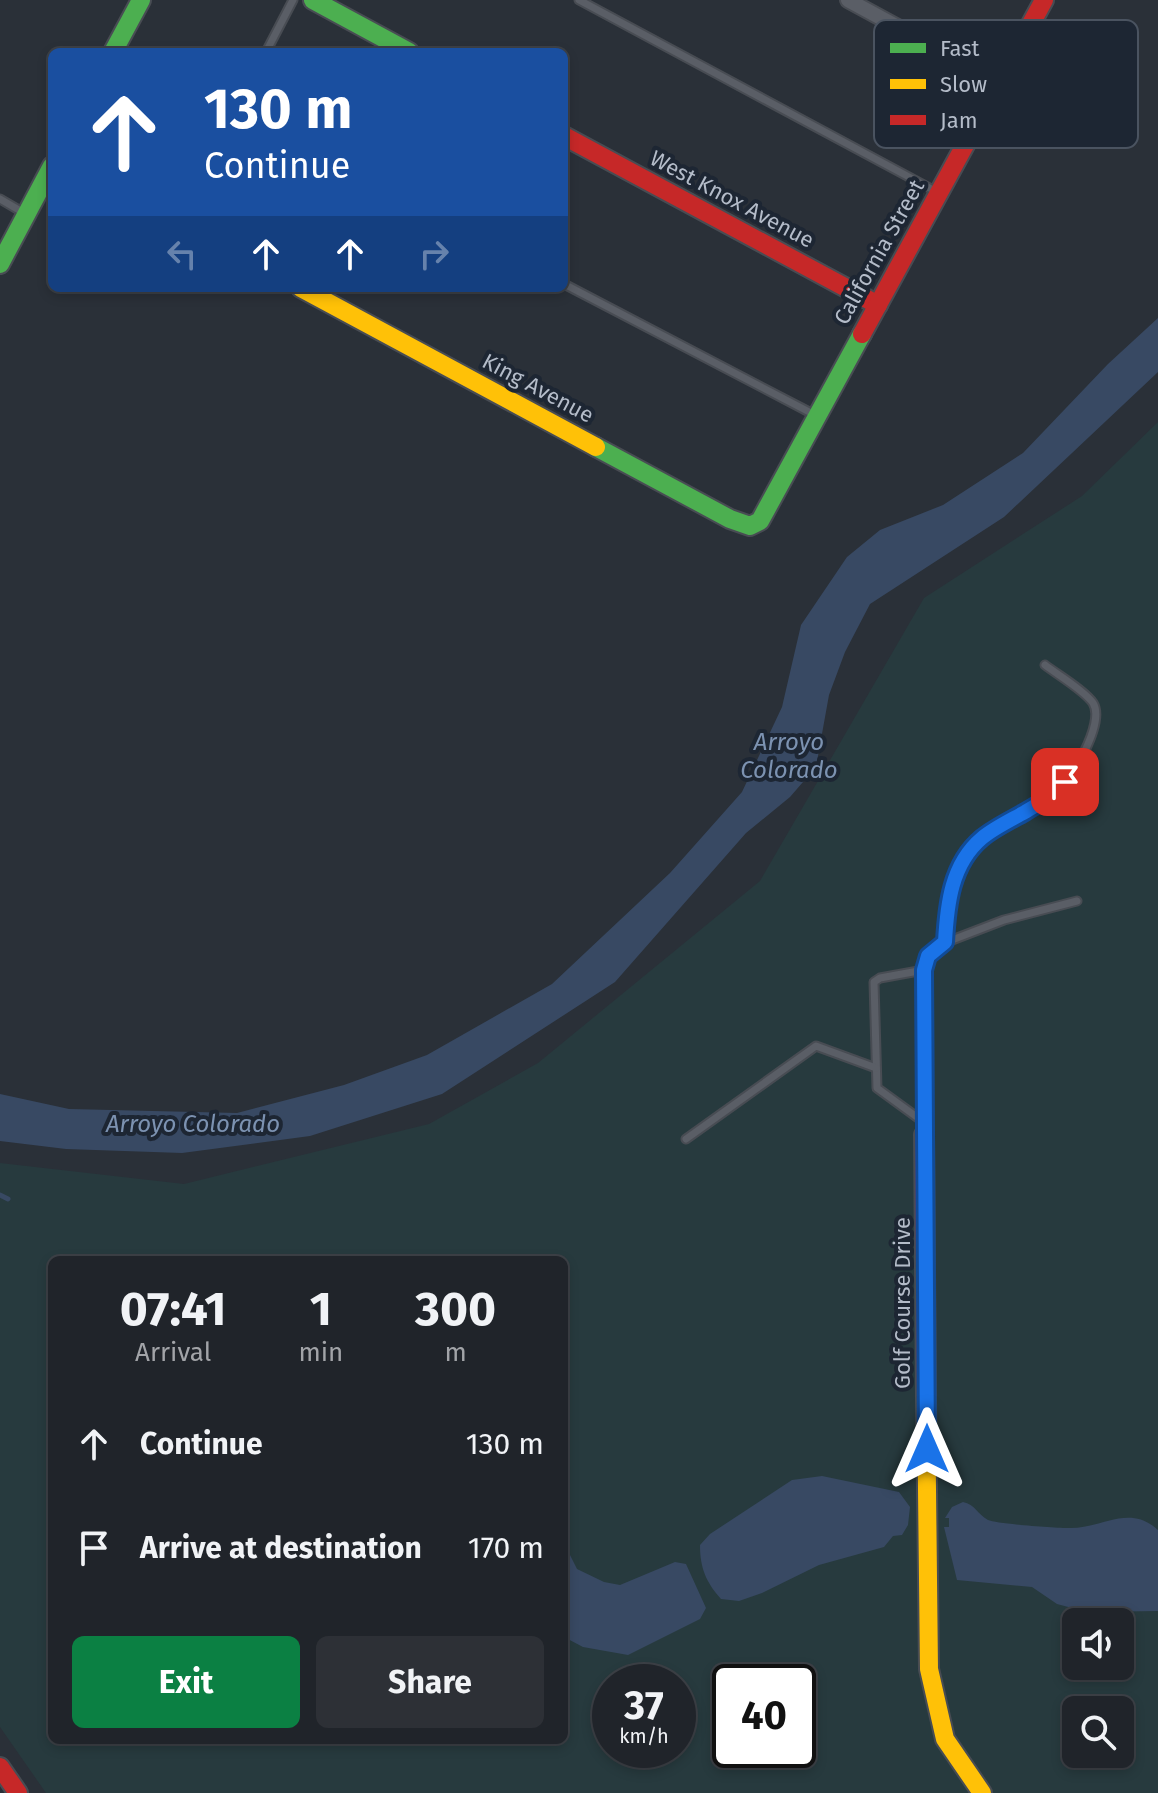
<!DOCTYPE html>
<html lang="en">
<head>
<meta charset="utf-8">
<style>
	:root { --surface:#20242a; --page:#2d3036; --text:#f1f3f6; --muted:#a2a4a8; --line:#3d4147; --accent:#0b8043 }
	body { margin:0; font-family:"Fira Sans",sans-serif; background:var(--page); color:var(--text); height:100vh; display:flex; flex-direction:column; font-size:30px; white-space:nowrap }
	* { box-sizing:border-box; margin:0 }
	p { font-size:26px; color:var(--muted) }
	.icon { flex:none; width:44px; height:44px; fill:none; stroke:currentColor; stroke-width:2; stroke-linecap:round; stroke-linejoin:round }
	.map { position:relative; flex:1; overflow:hidden }
	.side { position:absolute; left:48px; top:1256px; width:520px; height:488px; display:flex; flex-direction:column; background:var(--surface); border-radius:12px; box-shadow:0 4px 12px #0003,0 0 0 2px var(--line) }
	.side>* { flex:none }
	.hud { position:absolute; left:48px; top:48px; width:520px; height:244px; border-radius:12px; box-shadow:0 4px 12px #0003,0 0 0 2px var(--line); background:#1a4fa0; color:#fff; overflow:hidden }
	.tools { position:absolute; left:1062px; top:1608px; display:grid; gap:16px }
	.tools a { display:grid; place-items:center; width:72px; height:72px; border-radius:12px; background:var(--surface); box-shadow:0 4px 12px #0003,0 0 0 2px var(--line); font-size:40px }
	.speed { position:absolute; left:592px; top:1664px; display:flex; gap:16px; font-size:40px; font-weight:700; text-align:center }
	.speed>* { display:grid; place-content:center; width:104px; height:104px; border-radius:50%; background:var(--surface); box-shadow:0 4px 12px #0003,0 0 0 2px var(--line); line-height:1 }
	.speed small { font-size:20px; font-weight:400 }
	.speed .limit { border:4px solid #111; border-radius:12px; background:#fff; color:#111 }
	.pin { position:absolute; display:grid; place-items:center; width:68px; height:68px; color:#fff; margin:-34px; border-radius:16px; box-shadow:0 4px 12px #0006 }
	.me { position:absolute; width:88px; margin:-44px; rotate:0deg; stroke-linejoin:round; filter:drop-shadow(0 0 6px #0008) }
	.turn { display:flex; align-items:center; gap:28px; height:168px; padding:0 24px; font-size:36px }
	.turn .icon { width:104px; height:104px; stroke-width:2.5 }
	.turn b { display:block; font-size:56px; line-height:68px }
	.lanes { display:flex; align-items:center; height:76px; padding:0 24px; background:#0003; justify-content:center; gap:40px; direction:ltr }
	.lanes .off { opacity:.35 }
	.eta { display:flex; justify-content:space-evenly; align-items:center; height:136px; text-align:center }
	.eta b { font-size:48px; font-weight:700; line-height:56px }
	.primary-button { display:flex; gap:16px; margin-top:auto; padding:16px 24px }
	.primary-button a { flex:1; height:92px; border-radius:12px; background:var(--accent); color:#fff; font-size:32px; font-weight:700; line-height:92px; text-align:center }
	.primary-button a+a { background:var(--page); color:var(--text) }
	ul { padding:0; list-style:none }
	li { display:flex; align-items:center; gap:24px; height:104px; padding:0 24px }
	li div { flex:1 }
	li b { display:block; font-size:30px }
	li em { font-style:normal }
	.map>svg:first-child { display:block }
	.green { fill:#273a3e; fill-rule:evenodd }
	.water { fill:#384963 }
	.lines { fill:none; stroke-linecap:round; stroke-linejoin:round }
	.stream { stroke:#384963; stroke-width:5 }
	.lane-casing { stroke:#484c53; stroke-width:11 }
	.street-casing { stroke:#484c53; stroke-width:18 }
	.fast-casing { stroke:#484c53; stroke-width:22 }
	.slow-casing { stroke:#484c53; stroke-width:22 }
	.jam-casing { stroke:#484c53; stroke-width:22 }
	.lane { stroke:#5a5e66; stroke-width:7 }
	.street { stroke:#5a5e66; stroke-width:14 }
	.fast { stroke:#4caf50; stroke-width:18 }
	.slow { stroke:#ffc107; stroke-width:18 }
	.jam { stroke:#c62828; stroke-width:18 }
	.route-casing { stroke:#114b97; stroke-width:20 }
	.route { stroke:#1a73e8; stroke-width:14 }
	.labels { text-anchor:middle; dominant-baseline:central; stroke-width:8; stroke-linejoin:round; paint-order:stroke }
	.street-label { font-size:22px; fill:#b4bcc9; stroke:#1d2633 }
	.water-label { font-size:24px; font-style:italic; fill:#7c92b1; stroke:#1d2633 }
	.key { fill:#1d2633; stroke:#4a5360; stroke-width:2 }
	.key-label { font-size:22px; fill:#b4bcc9 }
</style>
</head>
<body>
<div class="map">
<svg width="1158" height="1793" viewBox="0 0 1158 1793">
	<rect width="100%" height="100%" fill="#2a3038"/>
	<path class="green" d="M1158,422v1371h-1112l-46,-66v-564l184,21 245,-60 109,-61 222,-182 164,-283 158,-102zM52,1260h512v480h-512zM1076,1622h44v44h-44zM610,1682h68v68h-68zM730,1682h68v68h-68zM1076,1710h44v44h-44z"/>
	<g class="water">
		<polygon points="1158,318 1158,372 1004,517 870,604 845,652 829,695 816,767 790,797 746,833 615,982 442,1094 310,1136 182,1153 66,1149 0,1141 0,1094 69,1109 237,1113 344,1085 427,1055 552,984 670,873 742,792 782,707 801,625 847,557 880,530 943,505 1023,453 1108,364"/>
		<path d="M822,1476l77,16 11,15 -2,18 -6,10 -9,1 -9,11 -65,18 -57,28 -23,8 -18,-2c-15,-17 -21,-31 -21,-54l10,-11 82,-54z"/>
		<path d="M963,1502c12,2 15,13 25,18 9,4 69,8 81,8 33,1 60,-25 89,2v81l-71,1 -30,-8 -25,-17 -75,-7 -13,-53h5v-9h-4l7,-11z"/>
		<polygon points="564,1543 577,1569 604,1582 620,1585 675,1562 686,1564 706,1608 700,1619 628,1655 583,1647 564,1637"/>
	</g>
	<g class="lines">
		<polyline class="stream" points="0,1195 8,1199"/>
		<g class="lane-casing">
			<g id="lane">
				<polyline points="579,0 937,192"/>
				<polyline points="266,52 293,0"/>
				<polyline points="0,199 24,213"/>
				<polyline points="564,284 815,415"/>
				<path d="M945,942c2,-31 4,-62 23,-88 15,-21 42,-34 64,-47 7,-4 16,-6 22,-11 16,-14 52,-73 39,-93 -8,-12 -35,-28 -48,-38"/>
				<polyline points="924,970 880,978 874,982 877,1088 925,1123"/>
				<polyline points="924,1133 924,970 928,956 939,945 1004,920 1077,901"/>
				<polyline points="686,1139 816,1046 876,1068"/>
			</g>
		</g>
		<g class="street-casing">
			<polyline id="street" points="848,0 999,82"/>
		</g>
		<g class="fast-casing">
			<g id="fast">
				<polyline points="313,0 409,52"/>
				<polyline points="113,52 141,0"/>
				<polyline points="0,264 52,166"/>
				<polyline points="596,447 730,519 750,526 760,521 862,334"/>
			</g>
		</g>
		<g class="slow-casing">
			<g id="slow">
				<polyline points="301,288 596,447"/>
				<polyline points="926,1398 929,1669 945,1739 982,1793"/>
			</g>
		</g>
		<g class="jam-casing">
			<g id="jam">
				<polyline points="564,136 878,305"/>
				<polyline points="862,334 1044,0"/>
				<polyline points="924,1135 926,1398"/>
				<polyline points="0,1767 18,1793"/>
			</g>
		</g>
		<use href="#lane" class="lane"/>
		<use href="#street" class="street"/>
		<use href="#fast" class="fast"/>
		<use href="#slow" class="slow"/>
		<use href="#jam" class="jam"/>
	</g>
	<g class="lines">
		<g class="route-casing">
			<path id="route" d="M927,1449l-3,-479 4,-14 17,-14c2,-37 6,-78 37,-104 12,-10 29,-18 43,-26 16,-10 28,-15 40,-30"/>
		</g>
		<use href="#route" class="route"/>
	</g>
	<g class="labels">
		<g class="street-label">
			<text transform="translate(732 199) rotate(28)">West Knox Avenue</text>
			<text transform="translate(879 252) rotate(-61)">California Street</text>
			<text transform="translate(538 388) rotate(28)">King Avenue</text>
			<text transform="translate(902 1303) rotate(-90)">Golf Course Drive</text>
		</g>
		<g class="water-label">
			<text x="789" y="742">Arroyo<tspan x="789" dy="28">Colorado</tspan></text>
			<text x="193" y="1124">Arroyo Colorado</text>
		</g>
	</g>
	<rect x="874" y="20" width="264" height="128" rx="12" class="key"/>
	<rect x="890" y="43" width="36" height="10" fill="#4caf50"/>
	<rect x="890" y="79" width="36" height="10" fill="#ffc107"/>
	<rect x="890" y="115" width="36" height="10" fill="#c62828"/>
	<g class="key-label">
		<text x="940" y="56">Fast</text>
		<text x="940" y="92">Slow</text>
		<text x="940" y="128">Jam</text>
	</g>
</svg>
<div class="tools">
<a><svg class="icon" aria-label="sound" viewBox="0 0 24 24"><path d="M4 9h4l5-4v14l-5-4H4zM17 9q2 3 0 6"/></svg></a>
<a><svg class="icon" aria-label="search" viewBox="0 0 24 24"><circle cx="10" cy="10" r="6"/><path d="M15 15l6 6"/></svg></a>
</div>
<div class="speed"><div>37<small>km/h</small></div><div class="limit">40</div></div>
<div class="pin" style="left:1065px;top:782px;background:#d93025"><svg class="icon" aria-label="arrive" viewBox="0 0 24 24"><path d="M6 21V4h12l-3 4 3 4H6"/></svg></div>
<svg class="me" style="left:927px;top:1449px" viewBox="-20 -20 40 40"><path d="M0-17L14 15 0 8-14 15z" fill="#1a73e8" stroke="#fff" stroke-width="4"/></svg>
<div class="hud">
<div class="turn"><svg class="icon" aria-label="ahead" viewBox="0 0 24 24"><path d="M12 20V5M6 11l6-6 6 6"/></svg><div><b>130 m</b>Continue</div></div>
<div class="lanes"><svg class="icon off" aria-label="left" viewBox="0 0 24 24"><path d="M17 20v-9H6M10 6l-5 5 5 5"/></svg><svg class="icon" aria-label="ahead" viewBox="0 0 24 24"><path d="M12 20V5M6 11l6-6 6 6"/></svg><svg class="icon" aria-label="ahead" viewBox="0 0 24 24"><path d="M12 20V5M6 11l6-6 6 6"/></svg><svg class="icon off" aria-label="right" viewBox="0 0 24 24"><path d="M7 20v-9h11M14 6l5 5-5 5"/></svg></div>
</div>
<section class="side">
<div class="eta">
<div><b>07:41</b><p>Arrival</p></div>
<div><b>1</b><p>min</p></div>
<div><b>300</b><p>m</p></div>
</div>
<ul>
<li><svg class="icon" aria-label="ahead" viewBox="0 0 24 24"><path d="M12 20V5M6 11l6-6 6 6"/></svg><div><b>Continue</b></div><em>130 m</em></li>
<li><svg class="icon" aria-label="arrive" viewBox="0 0 24 24"><path d="M6 21V4h12l-3 4 3 4H6"/></svg><div><b>Arrive at destination</b></div><em>170 m</em></li>
</ul>
<div class="primary-button"><a>Exit</a><a>Share</a></div>
</section>
</div>
</body>
</html>
